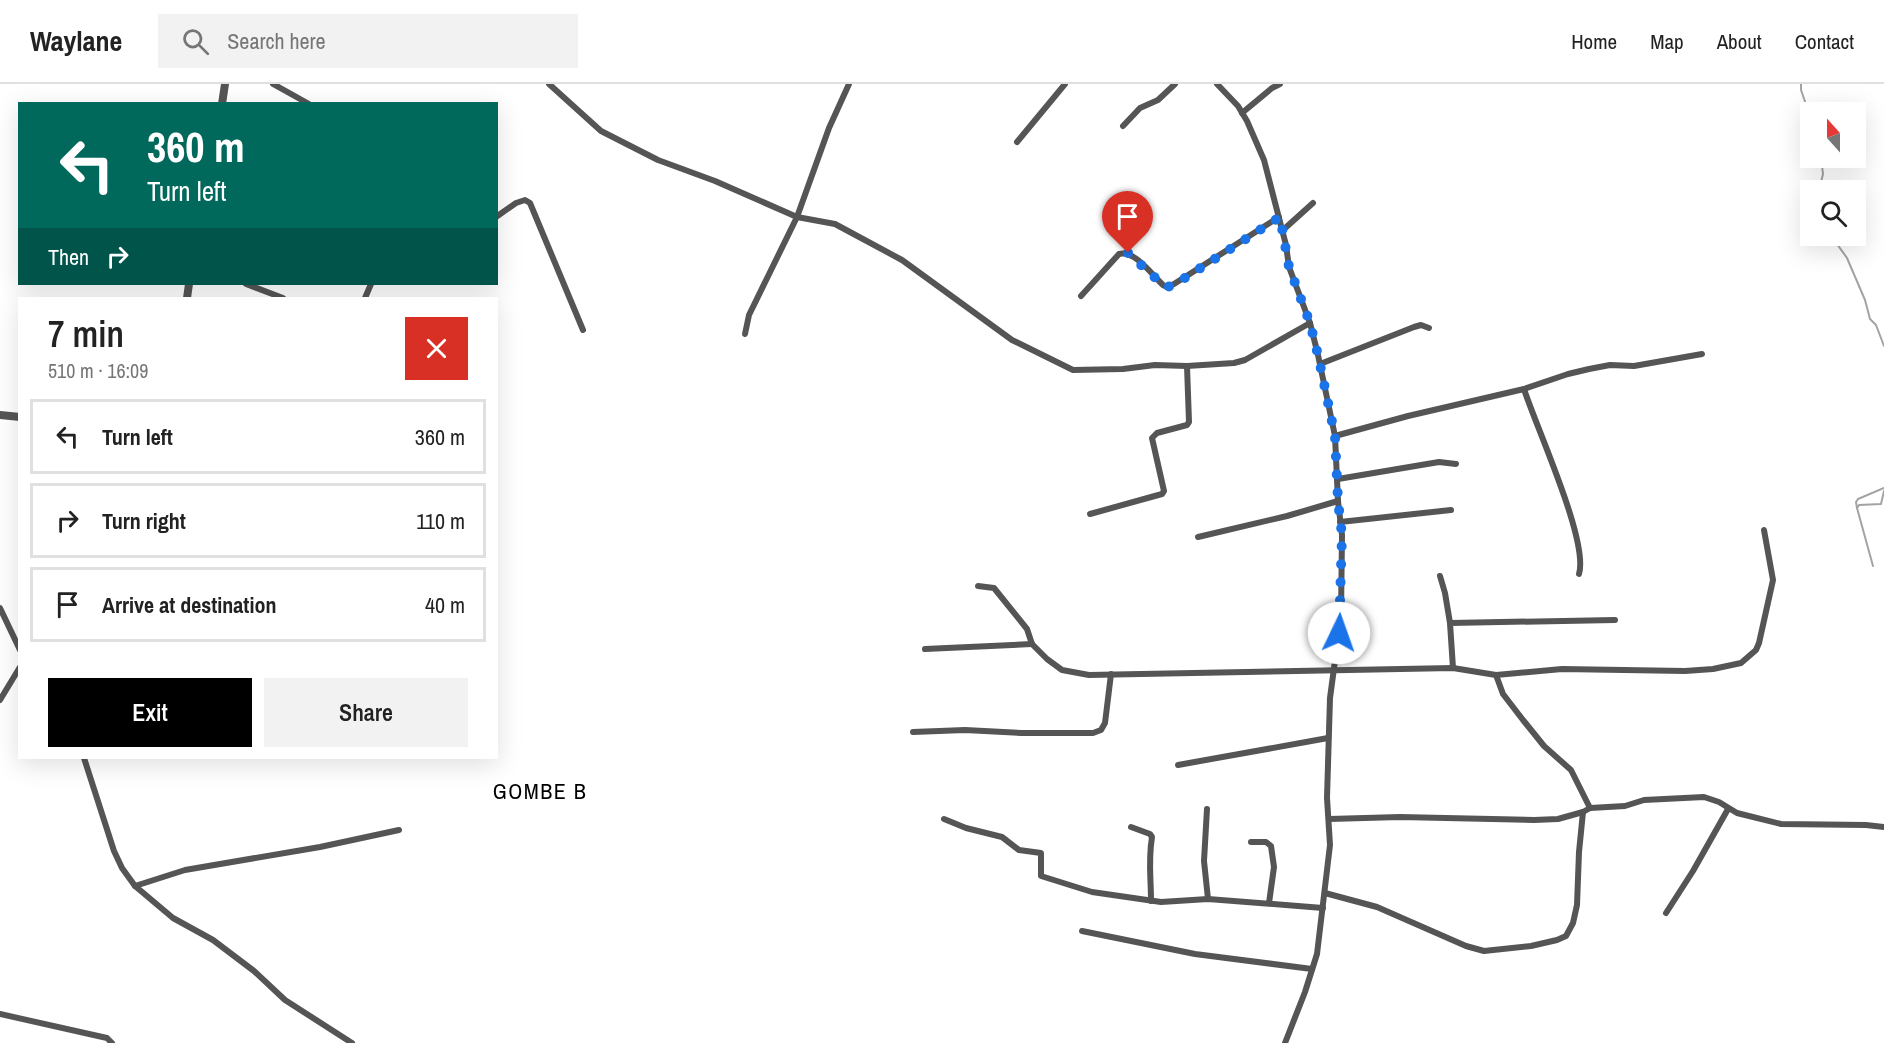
<!DOCTYPE html>
<html lang="en">
<head>
<meta charset="utf-8">
<style>
	:root { --surface:#fff; --page:#f2f2f2; --text:#222; --muted:#767676; --line:#e0e0e0; --accent:#000 }
	body { margin:0; font-family:"Archivo Narrow",sans-serif; background:var(--page); color:var(--text); height:100vh; display:flex; flex-direction:column; font-size:22px; white-space:nowrap }
	* { box-sizing:border-box; margin:0 }
	p { font-size:20px; color:var(--muted) }
	.icon { flex:none; width:33px; height:33px; fill:none; stroke:currentColor; stroke-width:2; stroke-linecap:round; stroke-linejoin:round }
	.map { position:relative; flex:1; overflow:hidden }
	.panel { position:absolute; left:18px; top:213px; width:480px; height:462px; display:flex; flex-direction:column; background:var(--surface); border-radius:0px; box-shadow:0 6px 24px #0002 }
	.panel>* { flex:none }
	.hud { position:absolute; left:18px; top:18px; width:480px; height:183px; border-radius:0px; box-shadow:0 6px 24px #0002; background:#00695c; color:#fff; overflow:hidden }
	.needle { width:39px; rotate:339deg }
	.fabs { position:absolute; left:1800px; top:18px; display:grid; gap:12px }
	.fabs a { display:grid; place-items:center; width:66px; height:66px; border-radius:0px; background:var(--surface); box-shadow:0 6px 24px #0002; font-size:30px }
	.pin { position:absolute; display:grid; place-items:center; width:51px; height:51px; color:#fff; margin:-62px -26px; border-radius:50% 50% 50% 0; rotate:-45deg; box-shadow:0 0 6px #0007 }
	.pin .icon { rotate:45deg }
	.me { position:absolute; width:66px; margin:-33px; rotate:3deg; stroke-linejoin:round; filter:drop-shadow(0 0 4px #0008) }
	.turn { display:flex; align-items:center; gap:21px; height:126px; padding:0 30px; font-size:27px }
	.turn .icon { width:78px; height:78px; stroke-width:2.5 }
	.turn b { display:block; font-size:42px; line-height:51px }
	.then { display:flex; align-items:center; height:57px; padding:0 30px; background:#0003; gap:12px; font-size:22px }
	.round { display:grid; place-items:center; flex:none; width:63px; height:63px; border-radius:0px; background:var(--page) }
	.headline { display:flex; align-items:center; justify-content:space-between; height:102px; padding:0 30px }
	h1 { font-size:36px; font-weight:600; line-height:45px }
	.action { display:flex; gap:12px; margin-top:auto; padding:12px 30px }
	.action a { flex:1; height:69px; border-radius:0px; background:var(--accent); color:#fff; font-size:24px; font-weight:600; line-height:69px; text-align:center }
	.action a+a { background:var(--page); color:var(--text) }
	ul { padding:0; list-style:none }
	li { display:flex; align-items:center; gap:18px; height:75px; margin:0 12px 9px; padding:0 18px; border:3px solid var(--line); border-radius:0px }
	li div { flex:1 }
	li b { display:block; font-size:22px }
	li em { font-style:normal }
	header { display:flex; align-items:center; gap:36px; box-sizing:border-box; height:84px; padding:0 30px; background:var(--surface); border-bottom:2px solid var(--line) }
	header strong { font-size:28px }
	nav { display:flex; gap:33px; margin-inline-start:auto; font-size:21px }
	.search { width:420px; height:54px; background:var(--page); display:flex; align-items:center; gap:15px; box-sizing:border-box; padding:0 21px; border-radius:0px; color:var(--muted); font-size:22px }
	.map>svg:first-child { display:block }
	.lines { fill:none; stroke-linecap:round; stroke-linejoin:round }
	.stream { stroke:#a3a3a3; stroke-width:2 }
	.minor { stroke:#555; stroke-width:6 }
	.tertiary { stroke:#555; stroke-width:8 }
	.route { stroke:#1a73e8; stroke-width:10; stroke-dasharray:0 18 }
	.labels { text-anchor:middle; dominant-baseline:central; stroke-width:4.5; stroke-linejoin:round; paint-order:stroke }
	.quarter-label { font-size:22px; letter-spacing:1.5px; fill:#000; stroke:#fff }
</style>
</head>
<body>
<header>
<strong>Waylane</strong>
<div class="search"><svg class="icon" aria-label="search" viewBox="0 0 24 24"><circle cx="10" cy="10" r="6"/><path d="M15 15l6 6"/></svg>Search here</div>
<nav><a>Home</a><a>Map</a><a>About</a><a>Contact</a></nav>
</header>
<div class="map">
<svg width="1884" height="959" viewBox="0 0 1884 959">
	<rect width="100%" height="100%" fill="#fff"/>
	<g class="lines">
		<g class="stream">
			<polyline points="1801,0 1801,6 1810,32"/>
			<polyline points="1819,106 1823,90 1821,74"/>
			<polyline points="1835,152 1837,160 1847,174 1865,216 1870,235 1876,241 1884,262"/>
			<polyline points="1857,424 1856,418 1858,415 1884,404"/>
			<polyline points="1873,482 1857,424 1859,421 1881,420 1884,407"/>
		</g>
		<g class="minor">
			<polyline points="273,0 309,20"/>
			<polyline points="549,0 601,47 658,76 715,97 797,133 835,140 902,176 1012,256 1073,286 1123,285 1155,281 1187,282 1234,279 1245,276 1310,239"/>
			<polyline points="1217,0 1238,22 1247,37 1264,76 1286,161 1289,183 1310,239 1318,271 1335,352 1338,417 1342,451 1341,532 1330,614 1327,714 1330,761 1317,870 1305,908 1285,959"/>
			<polyline points="1242,29 1272,4 1280,0"/>
			<polyline points="1123,42 1140,24 1158,16 1175,0"/>
			<polyline points="1017,58 1065,0"/>
			<polyline points="496,133 516,119 525,116 530,119 583,246"/>
			<polyline points="1283,146 1313,119"/>
			<polyline points="246,200 283,214"/>
			<path d="M1081,212l38,-42c16,-4 33,21 44,31l4,2 7,-3 105,-67"/>
			<polyline points="365,214 371,200"/>
			<polyline points="745,250 749,231 797,133 829,44 849,0"/>
			<polyline points="1320,280 1414,243 1421,241 1429,244"/>
			<polyline points="1524,305 1568,290 1589,285 1610,281 1634,282 1702,270"/>
			<path d="M1335,352l73,-20 116,-27c12,38 65,152 55,185"/>
			<polyline points="1338,395 1439,378 1456,380"/>
			<polyline points="1090,430 1162,410 1164,407 1152,354 1157,349 1187,341 1189,338 1187,282"/>
			<polyline points="1340,438 1451,426"/>
			<polyline points="1198,453 1287,432 1338,417"/>
			<polyline points="1440,492 1445,509 1450,539"/>
			<polyline points="978,502 994,504 1027,545 1032,560 1047,575 1062,586 1089,591 1453,584 1496,591 1562,585 1685,587 1713,585 1741,579 1756,566 1759,559 1773,496 1764,446"/>
			<polyline points="0,524 20,566"/>
			<polyline points="925,565 1032,560"/>
			<polyline points="1453,584 1450,539 1615,536"/>
			<polyline points="1496,591 1503,610 1523,636 1544,662 1571,686 1590,724"/>
			<polyline points="0,616 20,583"/>
			<polyline points="913,648 965,646 1021,649 1093,649 1101,646 1105,639 1111,590"/>
			<polyline points="84,674 114,767 122,784 135,802 173,834 213,856 254,887 285,916 352,959"/>
			<polyline points="1178,681 1328,654"/>
			<polyline points="1207,725 1204,777 1208,815"/>
			<polyline points="944,735 966,744 1002,753 1019,766 1041,769 1041,792 1092,808 1161,818 1208,815 1323,824"/>
			<polyline points="1329,735 1400,733 1534,736 1558,735 1583,728 1590,724 1625,722 1644,716 1704,713 1719,718 1737,729 1781,740 1866,741 1884,743"/>
			<path d="M1131,743l19,7 2,3c-4,24 -1,40 -1,64"/>
			<polyline points="1251,758 1266,758 1271,762 1274,783 1269,819"/>
			<polyline points="135,802 185,786 320,763 399,746"/>
			<polyline points="1325,809 1377,823 1466,862 1484,867 1531,862 1557,856 1566,852 1573,839 1577,821 1579,768 1583,728"/>
			<polyline points="1666,829 1693,787 1728,725"/>
			<polyline points="1082,847 1195,870 1312,885"/>
			<polyline points="0,930 107,954 112,959"/>
		</g>
		<g class="tertiary">
			<polyline points="222,20 225,0"/>
			<polyline points="187,214 189,200"/>
			<polyline points="0,331 20,333"/>
		</g>
	</g>
	<g class="lines">
		<polyline class="route" points="1128,169 1163,201 1167,203 1174,201 1280,133 1289,183 1310,239 1318,271 1335,352 1338,417 1342,451 1339,549"/>
	</g>
	<g class="labels">
		<g class="quarter-label">
			<text x="540" y="707">GOMBE B</text>
		</g>
	</g>
</svg>
<div class="fabs">
<a><svg class="needle" viewBox="-14 -14 28 28"><path d="M0-13l5 13h-10z" fill="#e53935"/><path d="M0 13l5-13h-10z" fill="#767676"/></svg></a>
<a><svg class="icon" aria-label="search" viewBox="0 0 24 24"><circle cx="10" cy="10" r="6"/><path d="M15 15l6 6"/></svg></a>
</div>
<div class="pin" style="left:1128px;top:169px;background:#d93025"><svg class="icon" aria-label="arrive" viewBox="0 0 24 24"><path d="M6 21V4h12l-3 4 3 4H6"/></svg></div>
<svg class="me" style="left:1339px;top:549px" viewBox="-20 -20 40 40"><circle r="19" fill="#fff"/><path d="M0-13L10 11 0 6-10 11z" fill="#1a73e8"/></svg>
<div class="hud">
<div class="turn"><svg class="icon" aria-label="left" viewBox="0 0 24 24"><path d="M17 20v-9H6M10 6l-5 5 5 5"/></svg><div><b>360 m</b>Turn left</div></div>
<div class="then">Then<svg class="icon" aria-label="right" viewBox="0 0 24 24"><path d="M7 20v-9h11M14 6l5 5-5 5"/></svg></div>
</div>
<section class="panel">
<div class="headline"><div><h1>7 min</h1><p>510 m · 16:09</p></div><a class="round" style="background:#d93025;color:#fff"><svg class="icon" aria-label="close" viewBox="0 0 24 24"><path d="M6 6l12 12M18 6L6 18"/></svg></a></div>
<ul>
<li><svg class="icon" aria-label="left" viewBox="0 0 24 24"><path d="M17 20v-9H6M10 6l-5 5 5 5"/></svg><div><b>Turn left</b></div><em>360 m</em></li>
<li><svg class="icon" aria-label="right" viewBox="0 0 24 24"><path d="M7 20v-9h11M14 6l5 5-5 5"/></svg><div><b>Turn right</b></div><em>110 m</em></li>
<li><svg class="icon" aria-label="arrive" viewBox="0 0 24 24"><path d="M6 21V4h12l-3 4 3 4H6"/></svg><div><b>Arrive at destination</b></div><em>40 m</em></li>
</ul>
<div class="action"><a>Exit</a><a>Share</a></div>
</section>
</div>
</body>
</html>
